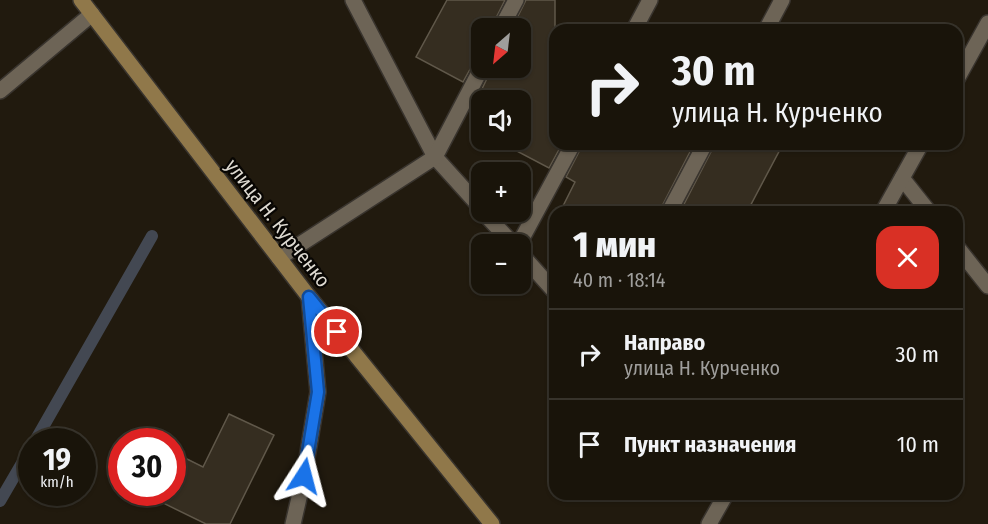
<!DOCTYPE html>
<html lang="ru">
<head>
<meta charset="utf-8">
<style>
	:root { --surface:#19140a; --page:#221d13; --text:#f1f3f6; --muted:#9f9e9c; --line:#37332b }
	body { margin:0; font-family:"Fira Sans Condensed",sans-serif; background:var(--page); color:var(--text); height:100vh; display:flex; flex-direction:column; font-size:22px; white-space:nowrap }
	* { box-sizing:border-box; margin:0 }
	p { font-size:20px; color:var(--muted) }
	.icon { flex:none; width:33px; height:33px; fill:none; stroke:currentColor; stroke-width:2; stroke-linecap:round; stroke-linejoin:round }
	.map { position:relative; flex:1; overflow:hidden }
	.details { position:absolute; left:549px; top:206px; width:414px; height:294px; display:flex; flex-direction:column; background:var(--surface); border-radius:18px; box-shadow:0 2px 4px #0004,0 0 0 2px var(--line) }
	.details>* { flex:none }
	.banner { position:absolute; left:549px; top:24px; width:414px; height:126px; border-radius:18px; box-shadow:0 2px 4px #0004,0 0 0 2px var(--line); background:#19140a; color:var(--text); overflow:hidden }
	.needle { width:39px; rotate:208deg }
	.tools { position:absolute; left:471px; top:18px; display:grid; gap:12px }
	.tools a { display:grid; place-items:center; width:60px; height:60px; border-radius:12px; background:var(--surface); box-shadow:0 2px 4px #0004,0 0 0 2px var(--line); font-size:30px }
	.speed { position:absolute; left:18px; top:428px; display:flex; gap:12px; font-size:30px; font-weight:700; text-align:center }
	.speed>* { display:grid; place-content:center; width:78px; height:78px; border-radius:50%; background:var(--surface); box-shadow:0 2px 4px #0004,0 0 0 2px var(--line); line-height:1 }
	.speed small { font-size:15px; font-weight:400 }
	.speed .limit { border:9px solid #d22; background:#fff; color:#111 }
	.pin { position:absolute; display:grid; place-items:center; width:51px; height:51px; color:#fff; margin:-26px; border:3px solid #fff; border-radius:50%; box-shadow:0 2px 6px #0007 }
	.me { position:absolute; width:66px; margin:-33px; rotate:9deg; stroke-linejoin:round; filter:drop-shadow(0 0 4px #0008) }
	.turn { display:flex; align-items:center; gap:21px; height:126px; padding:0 24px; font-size:27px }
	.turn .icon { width:78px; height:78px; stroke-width:2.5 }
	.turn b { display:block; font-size:42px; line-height:51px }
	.round { display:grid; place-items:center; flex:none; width:63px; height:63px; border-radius:18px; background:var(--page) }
	.overview { display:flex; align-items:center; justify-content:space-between; height:102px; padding:0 24px }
	h1 { font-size:36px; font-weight:800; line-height:45px }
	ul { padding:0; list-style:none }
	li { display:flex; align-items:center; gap:18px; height:90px; padding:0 24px; border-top:2px solid var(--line) }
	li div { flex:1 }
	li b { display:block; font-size:22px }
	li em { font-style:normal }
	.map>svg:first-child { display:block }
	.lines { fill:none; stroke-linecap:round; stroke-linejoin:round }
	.stream { stroke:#434852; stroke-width:12 }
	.building { fill:#352d20; stroke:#60584a; stroke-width:1.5 }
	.service-casing { stroke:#39342e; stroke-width:18 }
	.minor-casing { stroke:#39342e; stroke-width:18 }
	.secondary-casing { stroke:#39342e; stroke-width:18 }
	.service { stroke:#6d6456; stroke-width:15 }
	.minor { stroke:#6d6456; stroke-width:15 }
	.secondary { stroke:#90784a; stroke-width:15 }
	.route-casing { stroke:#114b97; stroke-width:15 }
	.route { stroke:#1a73e8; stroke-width:10 }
	.labels { text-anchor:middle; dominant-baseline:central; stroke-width:4.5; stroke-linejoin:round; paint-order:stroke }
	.street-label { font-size:20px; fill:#dedad1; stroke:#080603 }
</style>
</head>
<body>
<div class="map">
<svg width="988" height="524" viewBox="0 0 988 524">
	<rect width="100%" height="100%" fill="#211a0e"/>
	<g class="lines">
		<g class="stream">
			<polyline points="35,441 152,236"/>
			<polyline points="0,501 32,446"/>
		</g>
	</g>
	<g class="building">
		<polygon points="447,0 505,0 491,28 482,28 482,57 474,62 463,82 416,57"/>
		<polygon points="526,0 555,0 555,144 562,144 549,168 496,140 520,140 520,100 485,100 488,95 481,91 492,68 520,68 520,28 512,28"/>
		<polygon points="482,108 482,132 471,127"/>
		<polygon points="583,144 694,144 659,212 560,212 575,182 566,177"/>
		<polygon points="715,144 783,144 747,212 680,212"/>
		<polygon points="229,414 274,435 230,524 206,524 159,501 163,492 172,492 172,473 181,456 203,467"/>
	</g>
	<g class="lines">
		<g class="service-casing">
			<g id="service">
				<polyline points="353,0 435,157 482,209"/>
				<polyline points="501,28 516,0"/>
				<polyline points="634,30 650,0"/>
				<polyline points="766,30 782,0"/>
				<polyline points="483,212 513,244"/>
				<polyline points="669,212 705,144"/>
				<polyline points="519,244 573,144"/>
				<polyline points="520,253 555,292"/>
				<polyline points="279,258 435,157 482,67"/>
			</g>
		</g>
		<g class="minor-casing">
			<g id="minor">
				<polyline points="957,79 988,23"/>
				<polyline points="0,91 92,14"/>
				<polyline points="902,178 929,212"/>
				<polyline points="883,212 921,144"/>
				<polyline points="957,247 988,286"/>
				<polyline points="293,524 304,476 318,392 309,297"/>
				<polyline points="709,524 726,494"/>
			</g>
		</g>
		<g class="secondary-casing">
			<polyline id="secondary" points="81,0 309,297 492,524"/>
		</g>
		<use href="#service" class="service"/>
		<use href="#minor" class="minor"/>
		<use href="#secondary" class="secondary"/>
	</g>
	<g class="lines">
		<g class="route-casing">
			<polyline id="route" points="304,476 318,392 309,297 337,332"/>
		</g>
		<use href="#route" class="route"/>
	</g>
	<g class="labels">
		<g class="street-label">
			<text transform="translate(278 223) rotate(52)">улица Н. Курченко</text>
		</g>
	</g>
</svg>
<div class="tools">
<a><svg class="needle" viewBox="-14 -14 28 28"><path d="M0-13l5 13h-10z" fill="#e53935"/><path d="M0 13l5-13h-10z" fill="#9f9e9c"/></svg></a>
<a><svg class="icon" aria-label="sound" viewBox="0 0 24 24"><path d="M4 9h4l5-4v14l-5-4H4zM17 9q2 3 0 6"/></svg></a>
<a>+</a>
<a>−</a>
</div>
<div class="speed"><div>19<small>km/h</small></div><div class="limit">30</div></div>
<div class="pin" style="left:337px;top:332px;background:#d93025"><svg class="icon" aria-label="arrive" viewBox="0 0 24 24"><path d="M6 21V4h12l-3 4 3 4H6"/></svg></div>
<svg class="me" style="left:304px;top:476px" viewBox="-20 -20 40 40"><path d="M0-17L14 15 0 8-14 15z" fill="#1a73e8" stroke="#fff" stroke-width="4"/></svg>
<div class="banner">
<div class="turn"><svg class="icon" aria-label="right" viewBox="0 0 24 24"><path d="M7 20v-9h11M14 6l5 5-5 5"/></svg><div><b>30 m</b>улица Н. Курченко</div></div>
</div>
<section class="details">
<div class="overview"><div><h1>1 мин</h1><p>40 m · 18:14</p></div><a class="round" style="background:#d93025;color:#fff"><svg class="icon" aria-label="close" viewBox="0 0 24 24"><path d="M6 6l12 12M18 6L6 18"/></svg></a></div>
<ul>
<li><svg class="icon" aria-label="right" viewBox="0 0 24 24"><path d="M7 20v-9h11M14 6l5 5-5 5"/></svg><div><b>Направо</b><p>улица Н. Курченко</p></div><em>30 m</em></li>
<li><svg class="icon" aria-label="arrive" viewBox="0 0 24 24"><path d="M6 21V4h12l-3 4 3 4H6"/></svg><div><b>Пункт назначения</b></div><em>10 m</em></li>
</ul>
</section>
</div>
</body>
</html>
